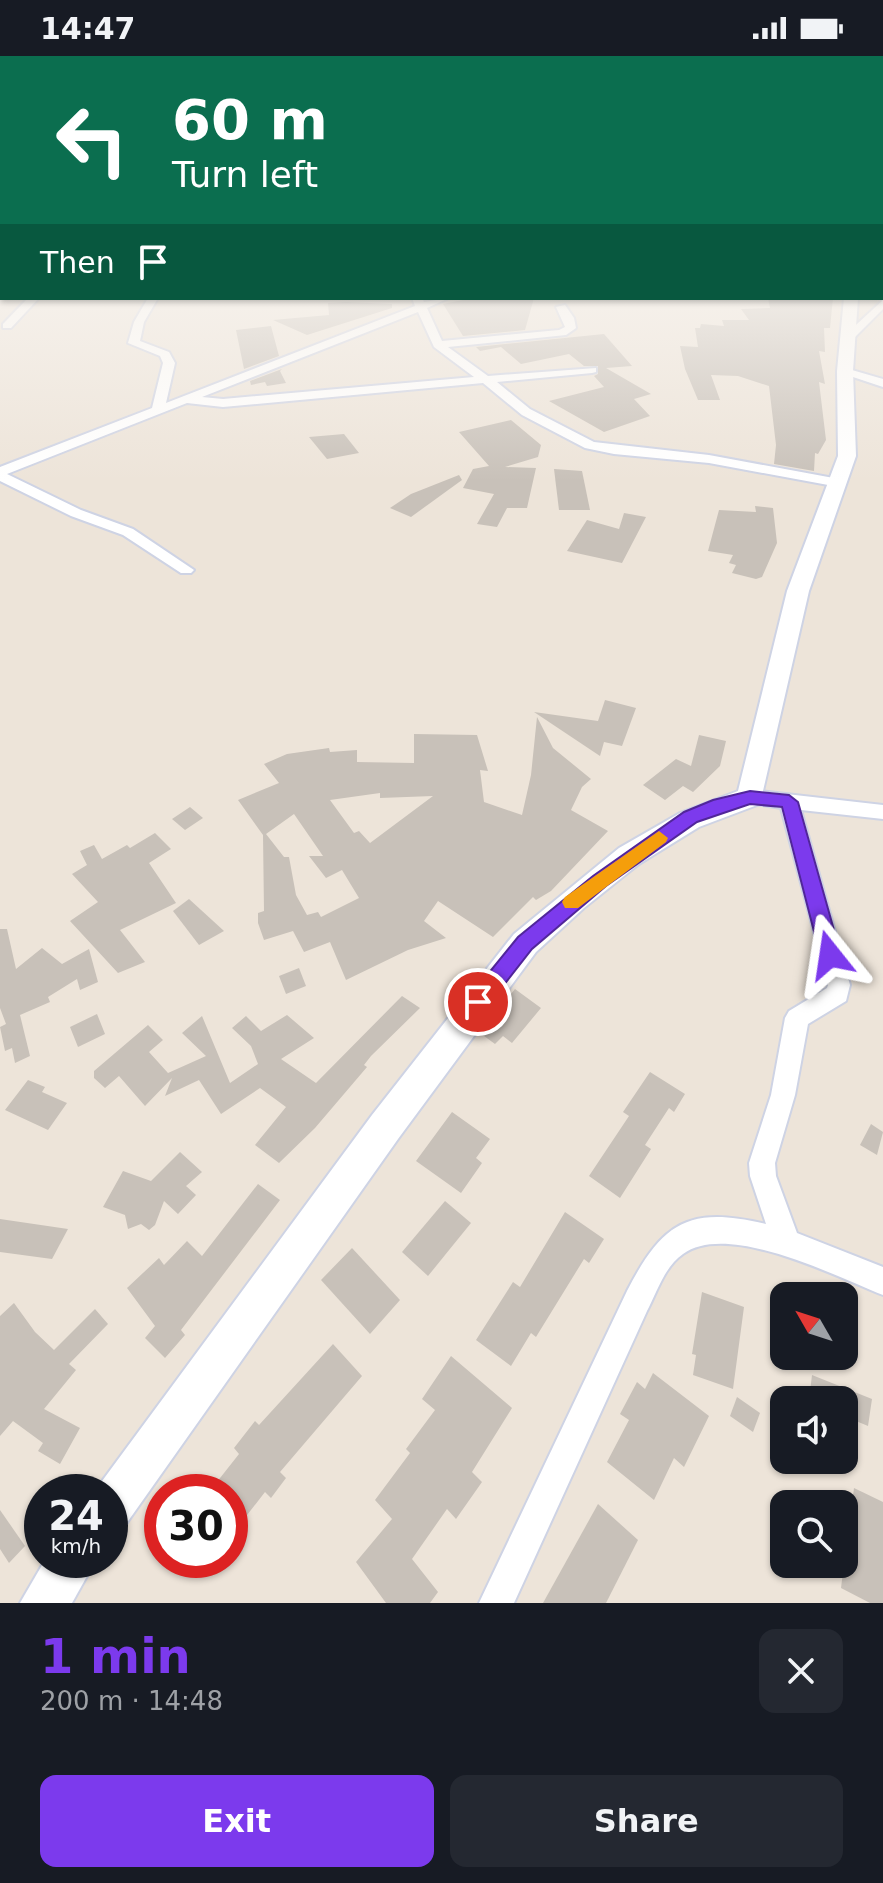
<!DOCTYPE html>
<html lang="en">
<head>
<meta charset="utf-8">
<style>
	:root { --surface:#171b24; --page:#242831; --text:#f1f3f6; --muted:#9ea1a6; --accent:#7c3aed }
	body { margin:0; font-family:"DejaVu Sans",sans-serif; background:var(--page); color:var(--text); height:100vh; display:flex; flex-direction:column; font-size:30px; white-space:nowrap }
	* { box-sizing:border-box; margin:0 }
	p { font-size:26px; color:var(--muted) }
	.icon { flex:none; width:44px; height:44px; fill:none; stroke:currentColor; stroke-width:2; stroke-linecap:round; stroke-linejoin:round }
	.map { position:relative; height:1547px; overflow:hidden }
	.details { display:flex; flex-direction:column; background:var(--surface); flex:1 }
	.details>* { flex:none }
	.hud { position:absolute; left:0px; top:0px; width:884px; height:244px; box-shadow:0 2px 6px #0004; background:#0b6e4f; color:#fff; overflow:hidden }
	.needle { width:52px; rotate:309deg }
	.tools { position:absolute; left:770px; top:1226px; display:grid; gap:16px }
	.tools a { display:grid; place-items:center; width:88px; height:88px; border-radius:16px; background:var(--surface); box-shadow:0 2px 6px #0004; font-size:40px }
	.speed { position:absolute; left:24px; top:1418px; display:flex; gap:16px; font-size:40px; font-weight:700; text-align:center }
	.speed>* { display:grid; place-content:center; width:104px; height:104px; border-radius:50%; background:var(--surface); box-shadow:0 2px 6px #0004; line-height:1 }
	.speed small { font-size:20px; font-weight:400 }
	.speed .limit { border:12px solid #d22; background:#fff; color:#111 }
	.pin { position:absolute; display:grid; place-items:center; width:68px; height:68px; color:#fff; margin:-34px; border:4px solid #fff; border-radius:50%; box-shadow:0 2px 8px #0007 }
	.me { position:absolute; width:88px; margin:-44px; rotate:345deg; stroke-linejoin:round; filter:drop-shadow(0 0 6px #0008) }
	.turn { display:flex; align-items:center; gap:28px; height:168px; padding:0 40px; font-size:36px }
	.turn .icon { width:104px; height:104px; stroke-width:2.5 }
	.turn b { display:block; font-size:56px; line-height:68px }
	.then { display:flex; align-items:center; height:76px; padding:0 40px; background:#0003; gap:16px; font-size:30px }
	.round { display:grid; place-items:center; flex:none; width:84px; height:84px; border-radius:16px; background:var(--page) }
	.head { display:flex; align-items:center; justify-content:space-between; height:136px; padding:0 40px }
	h1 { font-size:48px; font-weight:700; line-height:60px; color:var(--accent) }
	.action { display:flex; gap:16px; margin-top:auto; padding:16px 40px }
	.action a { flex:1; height:92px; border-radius:16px; background:var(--accent); color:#fff; font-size:32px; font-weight:700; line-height:92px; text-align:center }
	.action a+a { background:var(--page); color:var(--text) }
	.status { display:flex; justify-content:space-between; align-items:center; height:56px; padding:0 40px; background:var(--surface); direction:ltr }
	.status svg { height:22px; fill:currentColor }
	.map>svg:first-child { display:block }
	.building { fill:#c8c1b9; fill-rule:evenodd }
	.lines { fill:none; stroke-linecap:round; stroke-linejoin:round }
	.street-casing { stroke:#ced3e4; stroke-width:4 }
	.secondary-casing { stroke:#ced3e4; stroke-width:4 }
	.street { fill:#fff; fill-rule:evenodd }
	.secondary { fill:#fff; fill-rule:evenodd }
	.route { fill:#7c3aed; stroke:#51269a; stroke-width:2 }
	.slow { fill:#f59e0b }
</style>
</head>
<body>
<div class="status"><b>14:47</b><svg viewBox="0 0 49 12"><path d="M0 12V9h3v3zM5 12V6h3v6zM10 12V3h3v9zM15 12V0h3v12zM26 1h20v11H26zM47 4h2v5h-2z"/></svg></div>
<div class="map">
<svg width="883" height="1547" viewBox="0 0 883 1547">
	<rect width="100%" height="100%" fill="#ede4d9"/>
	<g class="building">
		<polygon points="473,242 534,242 525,274 463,280 443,248"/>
		<polygon points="768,242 833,242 830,272 824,272 825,296 819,295 825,328 819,326 826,384 818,398 815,397 814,415 774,408 776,389 769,330 738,320 711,319 720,344 698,344 685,313 680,290 698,291 695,272 700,272 701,268 724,270 722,264 749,264 741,253 770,252"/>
		<polygon points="346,246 392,248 392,252 307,279 273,264 329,259 328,247"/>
		<polygon points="271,270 279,300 244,313 236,274"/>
		<polygon points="604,278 632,310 606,312 651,338 634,343 650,360 604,376 549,345 604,331 594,320 598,318 598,310 584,310 569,298 521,308 501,291 480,295 476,291"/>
		<polygon points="282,313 280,315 286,327 267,330 265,326 251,329 250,325"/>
		<polygon points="511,364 541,389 538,401 505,411 536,412 527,452 507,452 497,471 477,468 494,438 463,432 473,413 489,410 459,376"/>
		<polygon points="344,378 359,397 327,403 309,381"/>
		<polygon points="554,413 582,415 590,454 559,454"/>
		<polygon points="459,419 462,424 411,461 390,452 411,438"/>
		<polygon points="755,450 773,452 777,487 762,521 756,523 732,517 736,509 729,507 733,499 708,495 719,454 756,456"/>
		<polygon points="624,457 646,461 622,507 567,495 587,464 619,473"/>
		<polygon points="605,644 636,652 622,690 604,686 600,700 534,656 598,665"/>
		<path d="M537,661l16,31 38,31 -9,8 -11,23 37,21 -57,60 -15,9 -3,-3 -40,40 -55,-36 -14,20 22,17 -38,12 -62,30 -16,-38 -26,10 -11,-21 -29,9 -6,-17v-10l6,-2 -1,-76 -25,-35 41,-17 -15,-19 23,-10 42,-6 1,4 27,-2v12l57,1v-29l63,1 11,36 -8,-1 4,32 38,13 9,-40zM380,737v5l53,-2 -63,47 -11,-12 -5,2 -24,-33zM294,758l29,42h-14l17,22 16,-8 17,28 -38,19 -3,-5 -11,3 -11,-20 -7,-38h-5l-18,-23z"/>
		<polygon points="699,679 726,685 720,710 693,736 683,730 665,744 643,729 676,703 691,710"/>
		<polygon points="190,751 203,762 185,774 172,763"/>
		<polygon points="155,777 171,793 149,807 176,847 120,874 145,906 118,917 70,865 98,846 72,818 87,809 80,795 94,789 102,803 127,789 130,792"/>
		<polygon points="189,843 224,875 199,889 173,855"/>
		<polygon points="0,873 7,873 16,913 42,892 62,908 89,893 98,926 80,934 77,923 48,941 50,946 20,959 30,1000 15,1007 12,992 5,995 0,971 6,968 0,952"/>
		<polygon points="299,912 306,930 286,938 279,920"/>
		<polygon points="515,933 541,952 512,987 503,980 495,988 480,977"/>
		<polygon points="402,940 420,952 371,1000 364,1009 367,1011 315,1072 279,1107 255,1089 286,1051 260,1032 221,1058 199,1024 165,1040 172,1022 145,1050 119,1020 105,1032 94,1022 94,1015 148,969 163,984 149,996 168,1017 206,1000 182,977 202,960 230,1027 258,1008 251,990 232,972 246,960 261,975 287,959 314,982 281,1003 316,1027"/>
		<polygon points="97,958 105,978 78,991 70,971"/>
		<polygon points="650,1016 685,1038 674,1056 669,1052 645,1089 651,1093 620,1142 589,1120 629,1060 623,1056"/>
		<polygon points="28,1024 45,1031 42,1036 67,1047 48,1074 5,1054"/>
		<polygon points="452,1056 490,1083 476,1102 482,1107 461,1137 416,1105"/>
		<polygon points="871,1068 883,1076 877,1099 860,1089"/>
		<polygon points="180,1096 202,1116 186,1130 196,1139 178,1158 164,1145 155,1169 149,1174 141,1168 128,1173 125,1159 103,1151 123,1115 151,1125"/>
		<polygon points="258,1128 280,1144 181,1274 185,1279 165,1302 145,1282 155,1270 127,1232 159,1202 164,1209 187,1185 202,1200"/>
		<polygon points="445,1145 471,1167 428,1220 402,1196"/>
		<polygon points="565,1156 604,1183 589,1207 584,1203 536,1281 531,1277 511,1310 476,1284 513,1226 520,1231"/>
		<polygon points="0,1163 68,1173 52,1203 0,1196"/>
		<polygon points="352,1192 400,1244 370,1278 321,1224"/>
		<polygon points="702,1236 744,1251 733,1333 693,1319 696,1299 692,1298"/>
		<polygon points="14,1247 35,1276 54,1294 95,1253 108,1268 69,1308 76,1314 44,1353 80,1372 60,1408 38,1395 43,1387 13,1365 0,1380 0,1260"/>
		<polygon points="333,1288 362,1320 280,1416 286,1422 271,1442 265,1436 230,1481 230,1436 209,1436 239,1398 234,1392 255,1365 259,1369"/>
		<polygon points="451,1300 512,1352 472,1416 482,1426 456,1463 447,1453 412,1503 438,1536 430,1547 386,1547 356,1506 392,1463 375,1444 410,1397 406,1393 435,1354 422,1343"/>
		<polygon points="653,1317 709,1360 684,1411 674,1402 654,1444 607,1406 629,1364 620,1358 637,1326 645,1333"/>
		<polygon points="812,1319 872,1343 868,1370 844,1360 844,1344 809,1344"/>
		<polygon points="737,1341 760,1357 753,1376 730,1360"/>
		<polygon points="854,1432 883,1446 883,1547 870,1547 841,1532"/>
		<polygon points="598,1448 638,1484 606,1547 543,1547"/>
		<polygon points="0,1454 25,1490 9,1507 0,1493"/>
	</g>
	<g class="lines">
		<g class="street-casing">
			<g id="street">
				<polygon points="28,242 39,242 11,272 3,272 3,268"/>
				<path d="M148,242h10l-14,24 -4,19 29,11 6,11 -9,40 249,-97 -3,-8h10l2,4 25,-4 -22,10 15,33 117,-11 6,-3 -9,-20 9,-2 9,13 2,10 -10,7 -118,12 40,29 108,-8v4l-4,1 -95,9 33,27 64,33 115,13 130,24 7,4 -7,4 -130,-24 -95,-9 -29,-6 -63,-33 -39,-32 -260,24 -36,-4 -180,71 74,36 52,19 61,41 -3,3h-10l-58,-38 -52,-19 -71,-35v-14l152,-59 11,-45 -3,-7 -32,-13 6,-21zM418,256l16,35 40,30 -251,22 -21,-2z"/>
				<polygon points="883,244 883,253 852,284 844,284 844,280"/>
				<polygon points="845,312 883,323 883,331 841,317 839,315"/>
				<path d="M750,734l133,15v14l-82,-9 49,175 -4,16 -38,23 -13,71 -20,68 1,13 21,57 86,34v28c-46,-18 -155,-74 -200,-41 -18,12 -26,38 -36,57l-133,292h-35l148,-312c35,-68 61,-86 139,-67l-16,-48 -1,-13 22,-68 14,-77 4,-7 38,-23 1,-3 -47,-177 -38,-6 -3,-5 3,-5z"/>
			</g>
		</g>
		<g class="secondary-casing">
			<g id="secondary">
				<polygon points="844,242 858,242 853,315 856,400 809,535 760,748 699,771 639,808 584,852 536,896 398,1083 126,1468 110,1475 110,1436 94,1436 372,1059 514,878 619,792 680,757 738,735 787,535 838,400 837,315"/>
				<polygon points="45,1504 96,1504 72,1547 20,1547"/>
			</g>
		</g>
		<use href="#street" class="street"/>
		<use href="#secondary" class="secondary"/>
	</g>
	<linearGradient id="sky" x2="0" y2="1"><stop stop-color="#72c3ef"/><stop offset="0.49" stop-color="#f7f3ee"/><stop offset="1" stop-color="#f7f3ee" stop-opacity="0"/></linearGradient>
	<rect width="883" height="425" fill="url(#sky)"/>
	<polygon class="route" points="750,735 789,739 798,746 841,899 838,905 823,905 820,899 782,751 750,748 697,766 606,830 532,893 485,953 470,953 467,946 470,940 518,881 593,820 684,756 713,744"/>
	<polygon class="slow" points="659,775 668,782 666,786 578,852 565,852 562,846 565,841"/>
</svg>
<div class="tools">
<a><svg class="needle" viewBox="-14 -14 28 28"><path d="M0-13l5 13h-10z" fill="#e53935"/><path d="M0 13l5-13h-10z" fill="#9ea1a6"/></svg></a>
<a><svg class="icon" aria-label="sound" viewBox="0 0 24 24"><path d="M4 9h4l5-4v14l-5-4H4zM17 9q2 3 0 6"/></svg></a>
<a><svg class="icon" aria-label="search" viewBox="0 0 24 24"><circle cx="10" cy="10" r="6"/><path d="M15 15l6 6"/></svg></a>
</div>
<div class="speed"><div>24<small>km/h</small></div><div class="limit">30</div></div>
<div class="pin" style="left:478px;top:946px;background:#d93025"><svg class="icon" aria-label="arrive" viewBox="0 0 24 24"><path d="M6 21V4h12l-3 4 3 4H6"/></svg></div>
<svg class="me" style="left:830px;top:899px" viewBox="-20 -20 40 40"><path d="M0-17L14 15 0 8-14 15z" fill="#7c3aed" stroke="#fff" stroke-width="4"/></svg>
<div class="hud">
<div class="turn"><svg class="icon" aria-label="left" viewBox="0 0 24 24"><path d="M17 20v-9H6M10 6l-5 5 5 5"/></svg><div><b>60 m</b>Turn left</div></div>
<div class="then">Then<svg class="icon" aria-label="arrive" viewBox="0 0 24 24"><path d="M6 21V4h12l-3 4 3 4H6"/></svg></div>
</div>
</div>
<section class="details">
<div class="head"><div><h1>1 min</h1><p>200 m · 14:48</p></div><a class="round"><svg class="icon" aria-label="close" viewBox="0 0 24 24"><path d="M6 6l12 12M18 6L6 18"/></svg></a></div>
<div class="action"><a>Exit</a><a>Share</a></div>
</section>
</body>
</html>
